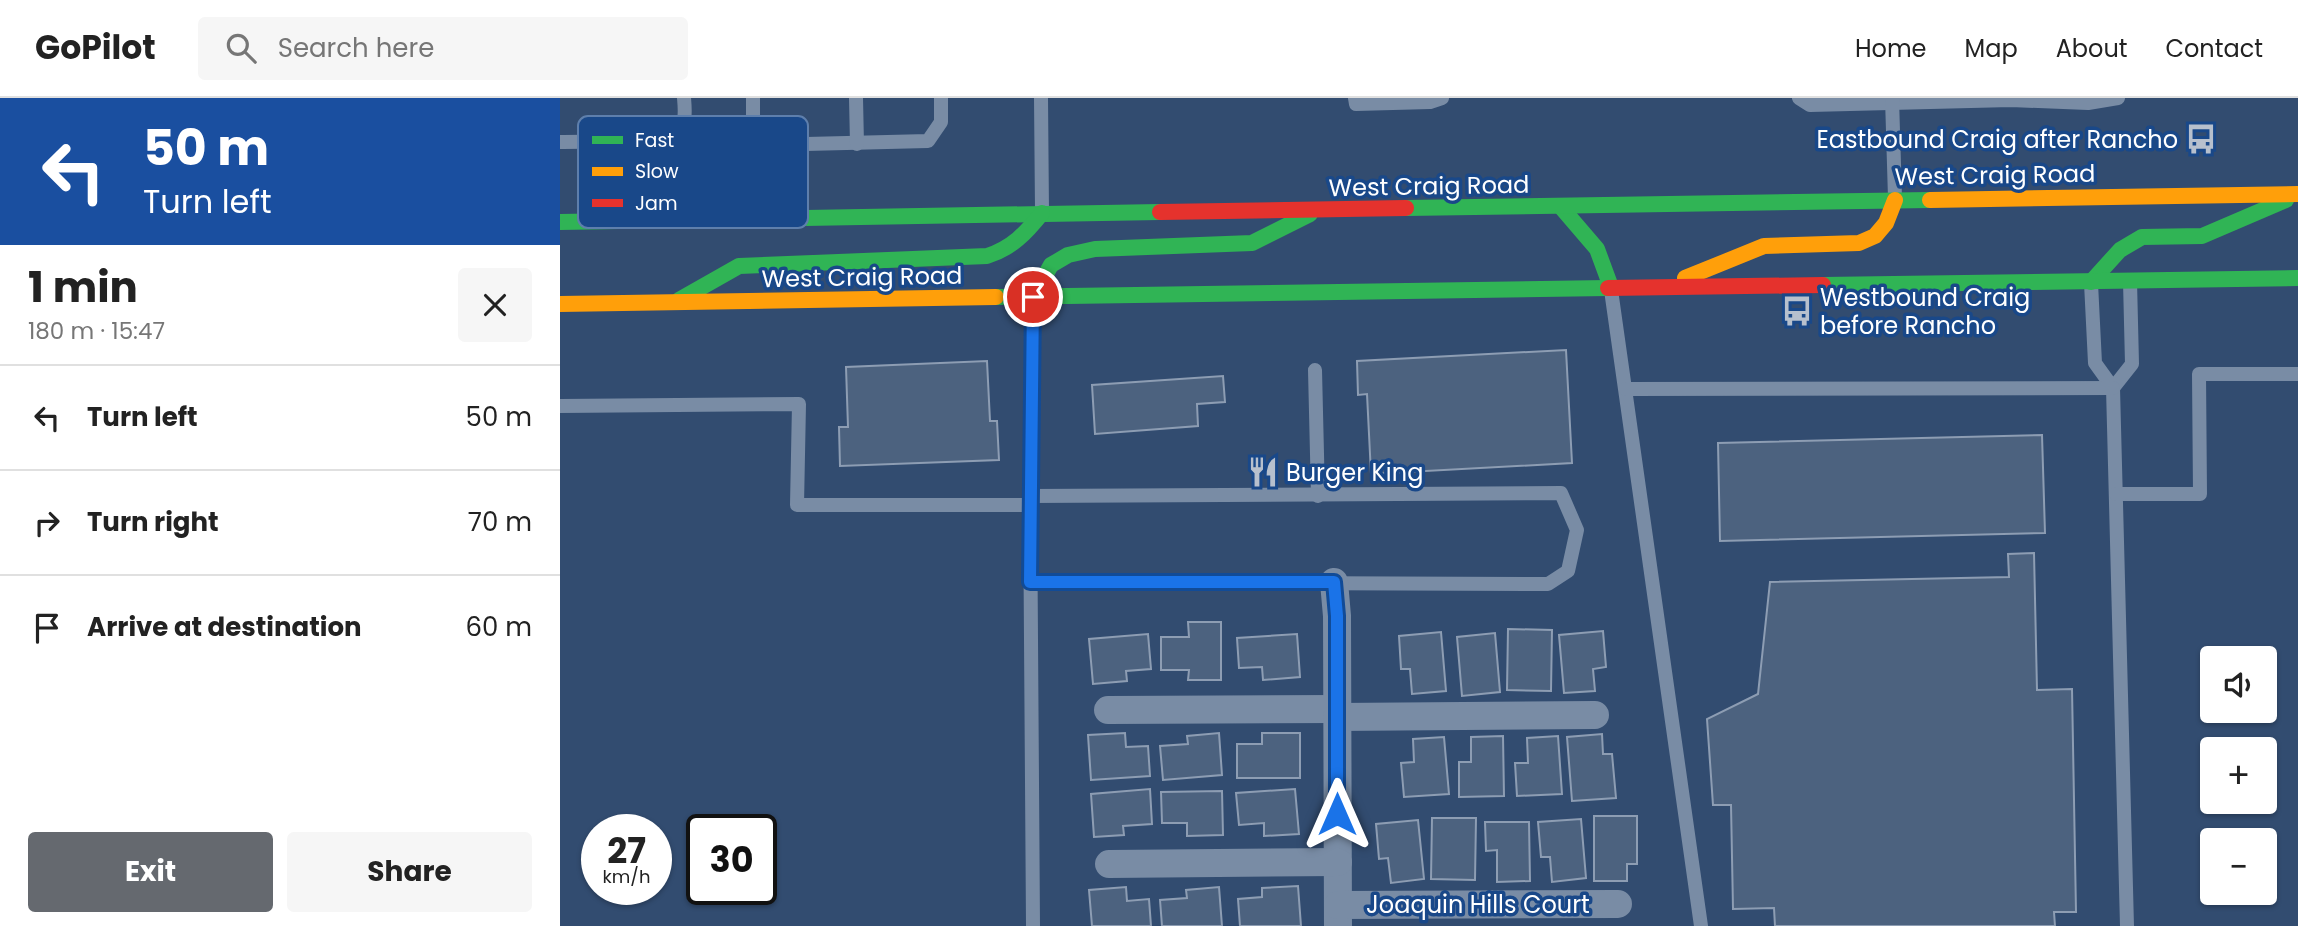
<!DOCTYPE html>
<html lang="en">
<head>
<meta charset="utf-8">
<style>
	:root { --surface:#fff; --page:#f6f6f6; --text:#222; --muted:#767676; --line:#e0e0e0; --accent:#65696f }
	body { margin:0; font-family:Poppins,sans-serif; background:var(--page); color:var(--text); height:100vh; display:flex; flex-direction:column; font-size:26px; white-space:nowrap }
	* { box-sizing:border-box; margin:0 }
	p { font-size:23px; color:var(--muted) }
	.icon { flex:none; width:38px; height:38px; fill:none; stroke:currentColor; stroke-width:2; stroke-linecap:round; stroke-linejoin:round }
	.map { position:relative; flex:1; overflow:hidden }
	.drawer { display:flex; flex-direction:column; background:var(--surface); width:560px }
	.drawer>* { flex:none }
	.top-card { background:#1a4fa0; color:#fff; overflow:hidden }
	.buttons { position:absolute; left:1640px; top:548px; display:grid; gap:14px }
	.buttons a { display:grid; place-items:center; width:77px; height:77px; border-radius:7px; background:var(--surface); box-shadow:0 2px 5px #0004; font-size:35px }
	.speed { position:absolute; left:21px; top:716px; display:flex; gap:14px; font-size:35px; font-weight:700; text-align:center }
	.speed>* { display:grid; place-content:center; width:91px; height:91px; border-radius:50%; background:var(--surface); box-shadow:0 2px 5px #0004; line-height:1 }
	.speed small { font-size:18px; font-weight:400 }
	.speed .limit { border:4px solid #111; border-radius:10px; background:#fff; color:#111 }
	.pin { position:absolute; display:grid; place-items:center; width:60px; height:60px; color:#fff; margin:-30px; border:4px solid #fff; border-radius:50%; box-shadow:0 2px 7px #0007 }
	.me { position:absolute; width:77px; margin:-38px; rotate:0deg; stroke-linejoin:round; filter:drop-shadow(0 0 5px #0008) }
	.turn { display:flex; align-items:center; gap:24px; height:147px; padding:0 28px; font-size:32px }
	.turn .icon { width:91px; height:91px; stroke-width:2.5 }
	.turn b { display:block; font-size:49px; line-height:60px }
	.round { display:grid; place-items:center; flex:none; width:74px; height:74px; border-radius:7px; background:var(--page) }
	.headline { display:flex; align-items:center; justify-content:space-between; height:119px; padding:0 28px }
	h1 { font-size:42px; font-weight:700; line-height:52px }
	.button { display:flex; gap:14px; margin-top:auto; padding:14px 28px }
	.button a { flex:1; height:80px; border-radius:7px; background:var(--accent); color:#fff; font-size:28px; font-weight:700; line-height:80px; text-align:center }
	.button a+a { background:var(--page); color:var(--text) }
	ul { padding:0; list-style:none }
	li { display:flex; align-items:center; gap:21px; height:105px; padding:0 28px; border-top:2px solid var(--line) }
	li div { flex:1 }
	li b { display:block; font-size:26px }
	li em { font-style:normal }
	header { display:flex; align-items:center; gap:42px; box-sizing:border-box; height:98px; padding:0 35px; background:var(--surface); border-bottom:2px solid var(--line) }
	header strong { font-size:33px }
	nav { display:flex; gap:38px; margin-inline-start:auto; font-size:24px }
	.search { width:490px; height:63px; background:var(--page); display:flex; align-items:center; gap:18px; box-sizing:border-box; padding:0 24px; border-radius:7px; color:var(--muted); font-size:26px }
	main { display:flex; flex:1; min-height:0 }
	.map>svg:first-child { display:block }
	.building { fill:#4c627f; stroke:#8d9db3; stroke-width:2 }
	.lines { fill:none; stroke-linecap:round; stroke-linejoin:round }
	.lane { stroke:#798ca5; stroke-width:14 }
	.street { stroke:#798ca5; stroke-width:28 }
	.fast { stroke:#30b455; stroke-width:16 }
	.slow { stroke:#ff9f0a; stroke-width:16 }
	.jam { stroke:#e5322d; stroke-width:16 }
	.route-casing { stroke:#114b97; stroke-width:18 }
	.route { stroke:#1a73e8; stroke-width:12 }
	.labels { text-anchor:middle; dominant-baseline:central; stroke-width:7; stroke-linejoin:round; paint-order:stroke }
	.poi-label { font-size:24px; fill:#fff; stroke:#194889; text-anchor:start }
	.street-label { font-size:24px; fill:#fff; stroke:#194889 }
	.key { fill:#194889; stroke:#5e7fac; stroke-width:2 }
	.key-label { font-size:19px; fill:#fff }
</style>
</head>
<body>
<header>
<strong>GoPilot</strong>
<div class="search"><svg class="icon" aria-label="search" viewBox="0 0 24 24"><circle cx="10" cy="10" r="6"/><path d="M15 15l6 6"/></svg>Search here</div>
<nav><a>Home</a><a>Map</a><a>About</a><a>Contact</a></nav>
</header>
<main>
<section class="drawer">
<div class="top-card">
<div class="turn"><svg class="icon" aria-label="left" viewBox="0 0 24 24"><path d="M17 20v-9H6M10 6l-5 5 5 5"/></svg><div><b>50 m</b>Turn left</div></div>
</div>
<div class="headline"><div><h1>1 min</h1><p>180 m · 15:47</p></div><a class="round"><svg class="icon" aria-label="close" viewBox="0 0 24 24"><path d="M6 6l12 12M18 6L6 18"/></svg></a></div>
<ul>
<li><svg class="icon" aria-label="left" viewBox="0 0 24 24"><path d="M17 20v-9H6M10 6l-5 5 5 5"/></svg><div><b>Turn left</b></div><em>50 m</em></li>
<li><svg class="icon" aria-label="right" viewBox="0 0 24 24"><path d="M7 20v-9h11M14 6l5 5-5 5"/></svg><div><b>Turn right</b></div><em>70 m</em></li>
<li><svg class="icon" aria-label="arrive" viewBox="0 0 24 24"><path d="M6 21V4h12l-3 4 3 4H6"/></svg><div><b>Arrive at destination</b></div><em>60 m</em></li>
</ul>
<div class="button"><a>Exit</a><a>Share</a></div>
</section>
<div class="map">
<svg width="1738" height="828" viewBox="0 0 1738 828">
	<rect width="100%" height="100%" fill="#324c70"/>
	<g class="building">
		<polygon points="1006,252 1012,365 811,376 807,296 798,297 797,263"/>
		<polygon points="427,263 430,323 437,323 439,362 280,368 279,329 288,329 286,269"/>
		<polygon points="663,278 665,304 637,306 638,328 535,336 532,287"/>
		<polygon points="1482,337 1485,435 1160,443 1158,345"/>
		<polygon points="1474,455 1477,592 1512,591 1516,814 1494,814 1495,828 1215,828 1214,810 1173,811 1171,707 1153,707 1147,621 1198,596 1210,484 1449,479 1448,456"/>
		<polygon points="628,524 661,524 661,582 628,582 629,572 601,572 601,539 629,539"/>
		<polygon points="948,531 992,532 991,593 947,592"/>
		<polygon points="1043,533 1046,569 1033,571 1035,593 1004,595 999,537"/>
		<polygon points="881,534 886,593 852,596 850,571 841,571 839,538"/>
		<polygon points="935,535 940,594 902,598 897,539"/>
		<polygon points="588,536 591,571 566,573 567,583 533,586 529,541"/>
		<polygon points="737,536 740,579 703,582 702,569 679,570 677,540"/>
		<polygon points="565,635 566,649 588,648 590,678 531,682 528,637"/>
		<polygon points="659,635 662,677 603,682 600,648 628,646 627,638"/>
		<polygon points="702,635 740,635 740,680 677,680 677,646 702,646"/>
		<polygon points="1042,636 1043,656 1052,656 1056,700 1012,703 1007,639"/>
		<polygon points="943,638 944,698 899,699 899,664 911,664 911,639"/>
		<polygon points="998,638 1002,696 957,698 955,665 968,665 967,640"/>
		<polygon points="884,639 889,696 844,699 841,665 854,664 853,641"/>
		<polygon points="590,691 592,726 563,728 564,737 534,739 531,696"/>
		<polygon points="735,691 739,736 704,738 704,725 679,727 676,695"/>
		<polygon points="662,693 663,737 627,738 627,725 602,725 601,694"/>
		<polygon points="1034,718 1077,718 1077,766 1067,766 1067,783 1034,783"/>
		<polygon points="872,720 916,720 915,782 871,781"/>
		<polygon points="1021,721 1026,780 992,784 990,759 981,759 978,724"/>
		<polygon points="858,722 864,781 831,785 828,760 819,761 816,726"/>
		<polygon points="925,724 969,724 970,783 937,784 937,752 926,753"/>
		<polygon points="738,788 741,828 680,828 678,801 702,799 702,790"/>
		<polygon points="566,789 567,803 589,801 591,828 532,828 529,792"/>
		<polygon points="659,789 662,828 602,828 600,802 627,800 626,792"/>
	</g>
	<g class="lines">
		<g class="lane">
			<polyline points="193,0 193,34 205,47 368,43 381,24 381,0"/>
			<polyline points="296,0 297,46"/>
			<polyline points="481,0 482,113"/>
			<polyline points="795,0 796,6 870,4 882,0"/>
			<polyline points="1239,0 1250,7 1451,2 1528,5 1558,0"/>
			<polyline points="1332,0 1335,100"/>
			<path d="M0,44c22,-1 101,2 115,-8 12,-8 10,-24 9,-36"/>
			<polyline points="1531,185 1535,265 1553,290 1567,828"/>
			<polyline points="1051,192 1141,828"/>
			<polyline points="755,272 758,398"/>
			<polyline points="1553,290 1572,266 1570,183"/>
			<polyline points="1066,291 1553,290"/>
			<polyline points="0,308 239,306 237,407 470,407"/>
			<polyline points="1556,396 1640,396 1639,276 1738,276"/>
			<polyline points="470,398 1001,395 1017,432 1008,473 988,486 470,484"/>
			<polyline points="473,828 470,398 473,200"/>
		</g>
		<g class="street">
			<polyline points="774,484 777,518 778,828"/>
			<polyline points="548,612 777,611"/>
			<polyline points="777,619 1035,617"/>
			<polyline points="549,766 778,764"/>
			<polyline points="778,807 1058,806"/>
		</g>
		<g class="fast">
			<polyline points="1001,109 1037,151 1051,189"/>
			<polyline points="846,110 1370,102"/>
			<polyline points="0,124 600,114"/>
			<polyline points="1531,184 1560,152 1582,139 1642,138 1726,102"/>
			<polyline points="1263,187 1738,180"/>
			<polyline points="436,199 1048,190"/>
			<polyline points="473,199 491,167 508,157 535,151 692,145 750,116"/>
			<path d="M119,202l60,-34 248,-10c25,-8 39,-23 55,-43"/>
		</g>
		<g class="slow">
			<polyline points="1370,102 1738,96"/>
			<polyline points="1125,180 1204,148 1299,145 1315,138 1326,125 1335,102"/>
			<polyline points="0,206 436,199"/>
		</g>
		<g class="jam">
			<polyline points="600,114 846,110"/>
			<polyline points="1048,190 1263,187"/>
		</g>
	</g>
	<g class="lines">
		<g class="route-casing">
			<polyline id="route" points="473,199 470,484 774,484 777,518 777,716"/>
		</g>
		<use href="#route" class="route"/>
	</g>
	<defs>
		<g id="bus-bare" transform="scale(2.415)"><path d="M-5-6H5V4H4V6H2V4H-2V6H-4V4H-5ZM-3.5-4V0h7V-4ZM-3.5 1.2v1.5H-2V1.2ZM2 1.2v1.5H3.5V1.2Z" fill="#b7c0cd" stroke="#194889" stroke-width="2.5" paint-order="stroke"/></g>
		<g id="restaurant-bare" transform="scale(2.415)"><path d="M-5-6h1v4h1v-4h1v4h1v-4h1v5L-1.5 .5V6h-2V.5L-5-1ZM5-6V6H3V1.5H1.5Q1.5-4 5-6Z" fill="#b7c0cd" stroke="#194889" stroke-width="2.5" paint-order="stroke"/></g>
	</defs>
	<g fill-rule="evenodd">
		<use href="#bus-bare" x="1641" y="41"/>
		<use href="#bus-bare" x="1237" y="213"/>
		<use href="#restaurant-bare" x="703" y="374"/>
	</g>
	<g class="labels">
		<g class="poi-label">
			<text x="1618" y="41" text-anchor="end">Eastbound Craig after Rancho</text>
			<text x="1260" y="199">Westbound Craig<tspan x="1260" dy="28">before Rancho</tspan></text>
			<text x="726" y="374">Burger King</text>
		</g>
		<g class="street-label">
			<text transform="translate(1435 77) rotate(-1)">West Craig Road</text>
			<text transform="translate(869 88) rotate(-1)">West Craig Road</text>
			<text transform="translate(302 179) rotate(-1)">West Craig Road</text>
			<text x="918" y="806">Joaquin Hills Court</text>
		</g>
	</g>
	<rect x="18" y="18" width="230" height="112" rx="10" class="key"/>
	<rect x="32" y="38" width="31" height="8" fill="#30b455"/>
	<rect x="32" y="69" width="31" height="9" fill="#ff9f0a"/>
	<rect x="32" y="101" width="31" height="8" fill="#e5322d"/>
	<g class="key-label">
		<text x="75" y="49">Fast</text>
		<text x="75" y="80">Slow</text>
		<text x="75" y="112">Jam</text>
	</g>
</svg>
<div class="buttons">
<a><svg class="icon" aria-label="sound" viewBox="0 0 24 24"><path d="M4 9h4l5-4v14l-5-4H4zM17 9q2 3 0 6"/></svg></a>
<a>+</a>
<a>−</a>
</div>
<div class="speed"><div>27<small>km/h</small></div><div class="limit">30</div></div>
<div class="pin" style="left:473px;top:199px;background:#d93025"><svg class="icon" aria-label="arrive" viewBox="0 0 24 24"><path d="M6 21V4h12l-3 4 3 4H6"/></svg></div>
<svg class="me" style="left:777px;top:716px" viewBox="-20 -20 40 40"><path d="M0-17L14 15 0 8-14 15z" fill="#1a73e8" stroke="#fff" stroke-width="4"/></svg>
</div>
</main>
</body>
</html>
